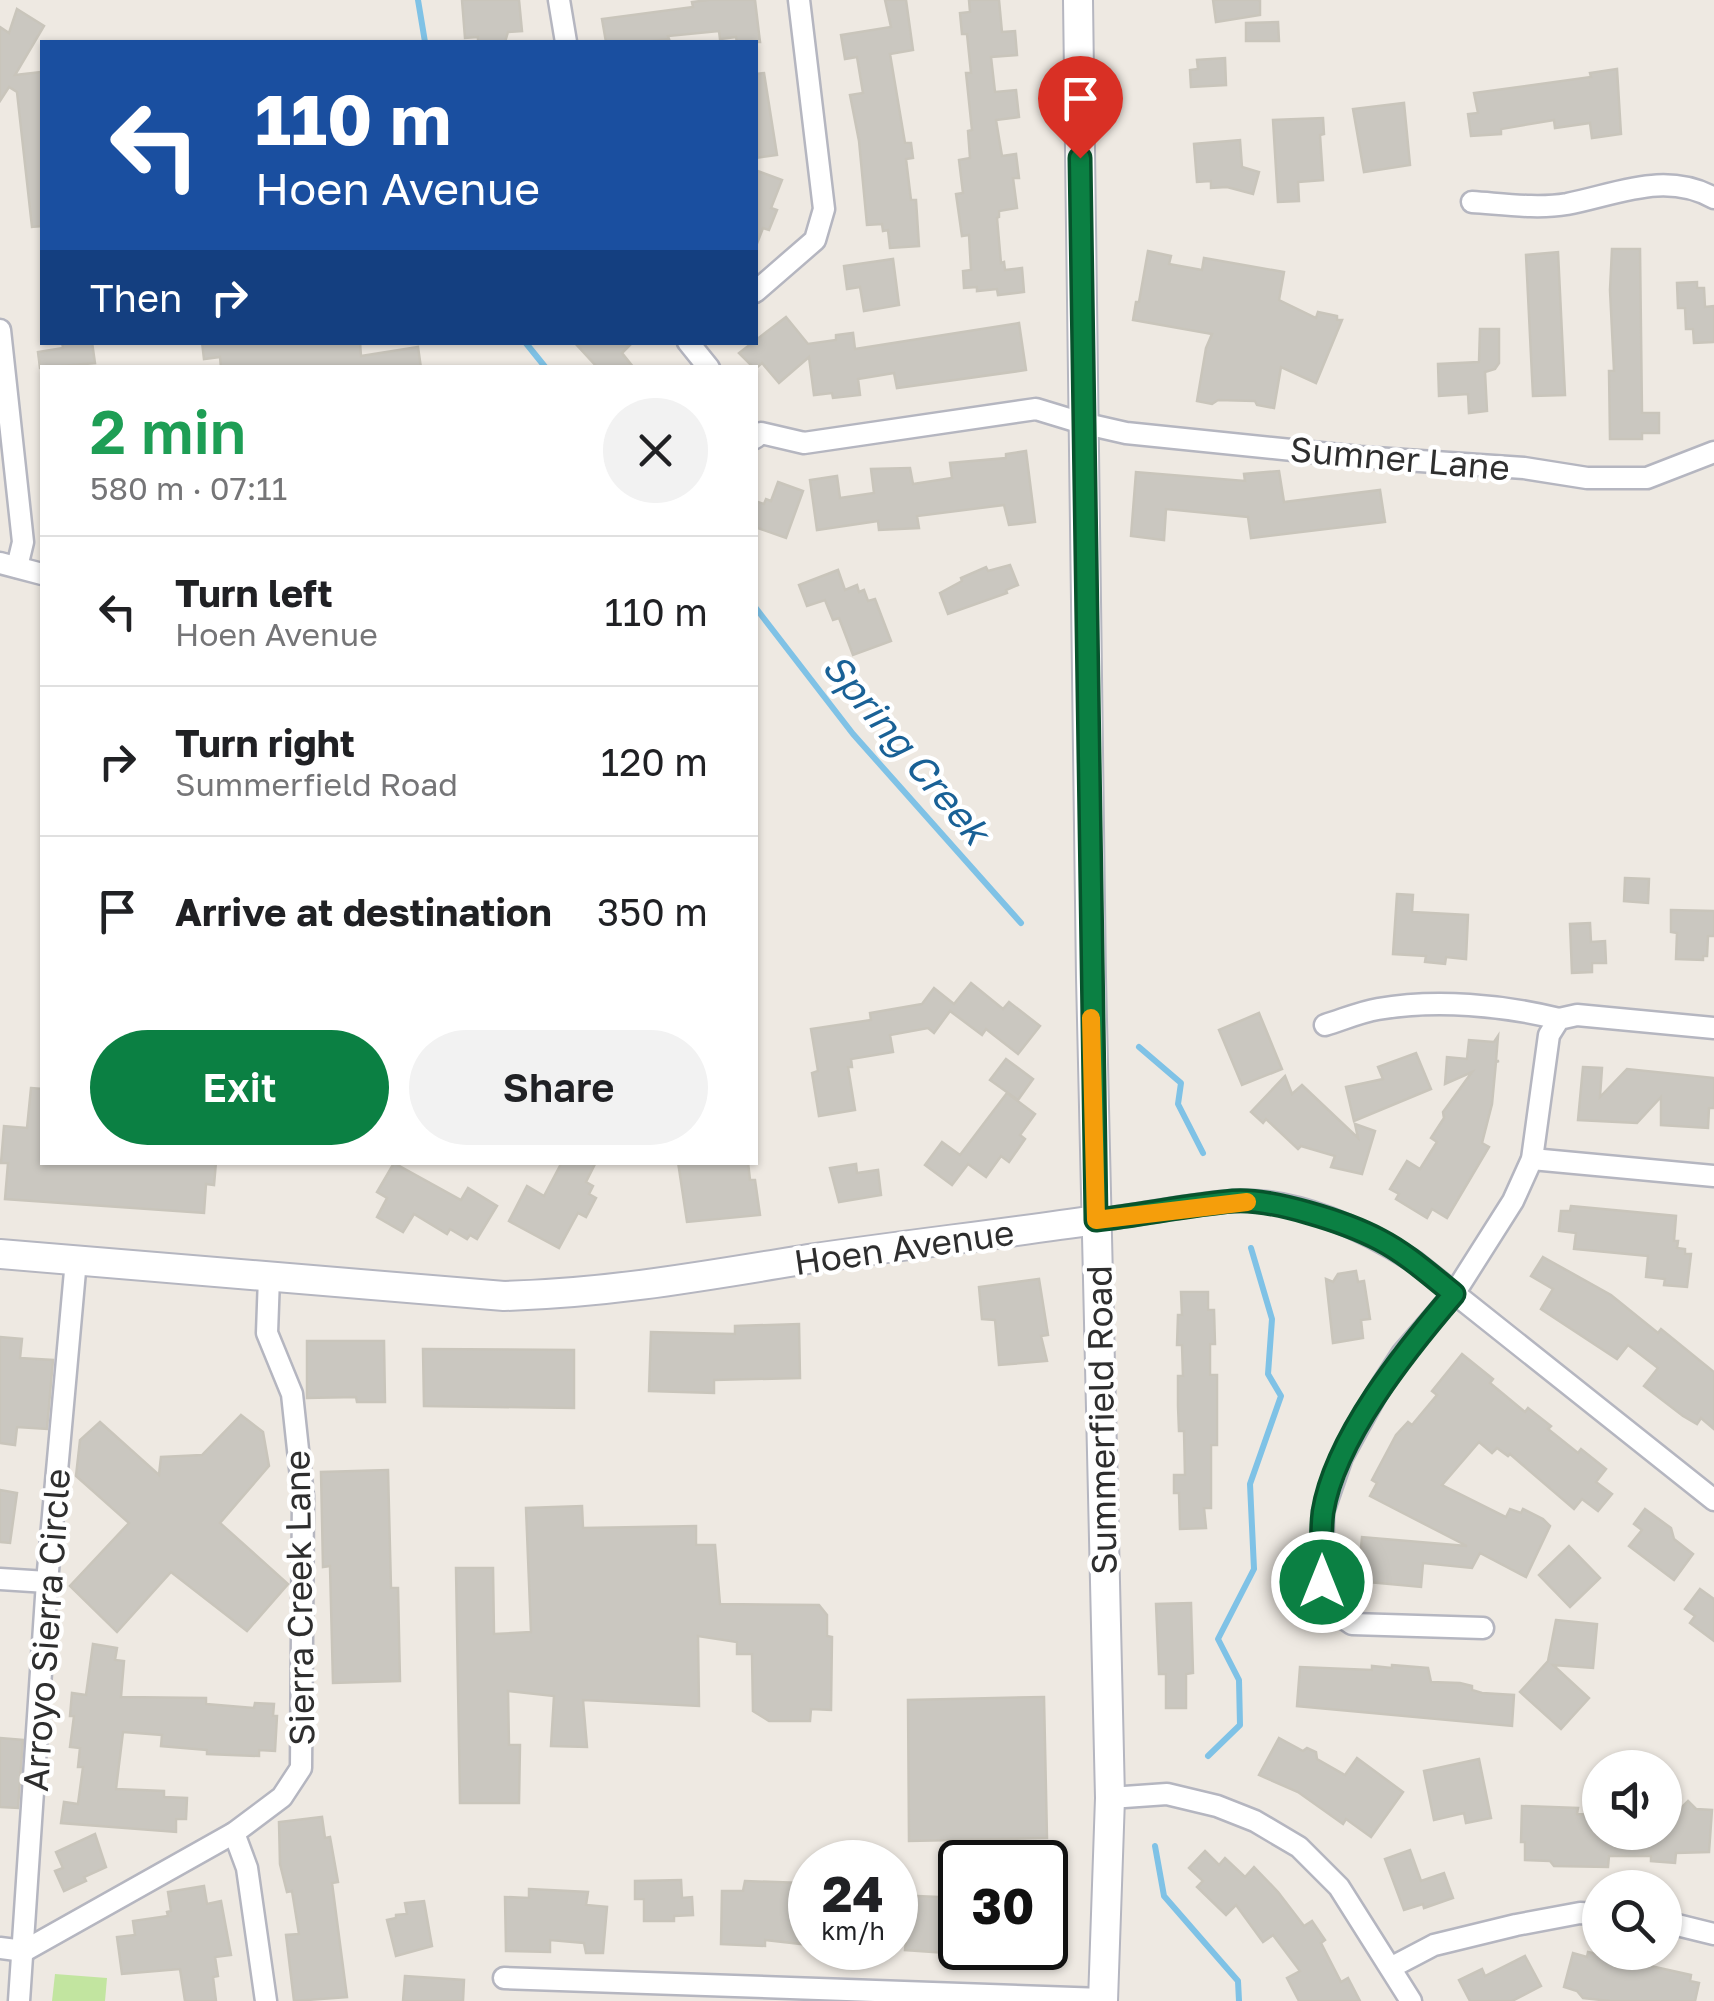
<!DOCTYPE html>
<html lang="en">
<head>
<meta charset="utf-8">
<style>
	:root { --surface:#fff; --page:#f2f2f2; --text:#202124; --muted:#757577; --line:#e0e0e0; --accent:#0b8043 }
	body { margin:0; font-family:"Golos Text",sans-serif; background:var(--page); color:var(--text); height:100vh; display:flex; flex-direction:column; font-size:38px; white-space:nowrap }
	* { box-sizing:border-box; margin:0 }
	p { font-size:32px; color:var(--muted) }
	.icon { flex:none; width:55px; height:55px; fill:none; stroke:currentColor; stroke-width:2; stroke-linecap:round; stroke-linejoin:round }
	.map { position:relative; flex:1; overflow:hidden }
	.side { position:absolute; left:40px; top:365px; width:718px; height:800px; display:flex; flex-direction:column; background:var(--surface); border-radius:0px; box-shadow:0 2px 8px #0004 }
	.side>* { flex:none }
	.hud { position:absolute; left:40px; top:40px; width:718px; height:305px; border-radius:0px; box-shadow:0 2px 8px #0004; background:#1a4fa0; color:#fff; overflow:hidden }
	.buttons { position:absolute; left:1582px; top:1750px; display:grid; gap:20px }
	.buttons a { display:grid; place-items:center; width:100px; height:100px; border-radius:50%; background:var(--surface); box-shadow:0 2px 8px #0004; font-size:50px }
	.speed { position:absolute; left:788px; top:1840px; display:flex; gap:20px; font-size:50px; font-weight:700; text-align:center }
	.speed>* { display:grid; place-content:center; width:130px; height:130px; border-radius:50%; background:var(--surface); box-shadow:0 2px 8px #0004; line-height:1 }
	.speed small { font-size:25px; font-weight:400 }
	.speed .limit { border:5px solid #111; border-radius:15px; background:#fff; color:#111 }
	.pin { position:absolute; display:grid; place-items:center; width:85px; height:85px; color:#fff; margin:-102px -42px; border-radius:50% 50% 50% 0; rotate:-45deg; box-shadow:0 0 10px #0007 }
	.pin .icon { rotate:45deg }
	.me { position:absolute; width:110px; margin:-55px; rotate:0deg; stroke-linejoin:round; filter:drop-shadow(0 0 8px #0008) }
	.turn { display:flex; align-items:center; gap:35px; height:210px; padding:0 50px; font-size:45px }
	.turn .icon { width:130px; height:130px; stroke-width:2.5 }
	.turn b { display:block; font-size:70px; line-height:85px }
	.then { display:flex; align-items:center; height:95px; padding:0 50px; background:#0003; gap:20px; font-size:38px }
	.round { display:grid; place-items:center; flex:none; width:105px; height:105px; border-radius:52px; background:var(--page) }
	.headline { display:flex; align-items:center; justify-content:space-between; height:170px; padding:0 50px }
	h1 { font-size:60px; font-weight:600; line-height:75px; color:#1e9e55 }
	.action { display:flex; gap:20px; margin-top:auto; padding:20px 50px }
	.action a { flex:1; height:115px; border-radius:60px; background:var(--accent); color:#fff; font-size:40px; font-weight:600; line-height:115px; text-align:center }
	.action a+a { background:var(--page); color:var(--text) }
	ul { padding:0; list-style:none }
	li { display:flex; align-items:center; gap:30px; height:150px; padding:0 50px; border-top:2px solid var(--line) }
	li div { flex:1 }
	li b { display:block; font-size:38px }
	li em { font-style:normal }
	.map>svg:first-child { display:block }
	.pitch { fill:#c2e5a0 }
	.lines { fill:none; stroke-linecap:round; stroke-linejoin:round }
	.stream { stroke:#7fc2e6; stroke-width:6 }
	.building { fill:#cac7c0; stroke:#c9c5bb; stroke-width:2.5 }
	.street-casing { stroke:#b5b6c0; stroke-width:25 }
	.secondary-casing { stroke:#b5b6c0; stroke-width:32 }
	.street { stroke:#fff; stroke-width:20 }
	.secondary { stroke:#fff; stroke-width:28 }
	.route-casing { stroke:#07532c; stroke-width:25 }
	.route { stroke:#0b8043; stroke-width:18 }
	.slow { stroke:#f59e0b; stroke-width:18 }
	.labels { text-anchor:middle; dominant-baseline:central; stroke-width:9; stroke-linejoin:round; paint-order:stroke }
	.street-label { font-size:35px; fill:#2e2e2e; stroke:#fff }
	.water-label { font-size:38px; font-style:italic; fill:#196196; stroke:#fff }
</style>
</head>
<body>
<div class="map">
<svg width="1714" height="2001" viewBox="0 0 1714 2001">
	<rect width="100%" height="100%" fill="#eee9e2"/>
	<polygon class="pitch" points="55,1974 107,1978 105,2001 52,2001"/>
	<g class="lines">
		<g class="stream">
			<polyline points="418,0 425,42"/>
			<polyline points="525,342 546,368"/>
			<polyline points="755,607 853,734 1021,923"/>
			<polyline points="1139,1047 1181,1083 1178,1104 1203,1153"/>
			<polyline points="1208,1756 1240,1725 1239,1680 1218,1639 1254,1569 1250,1484 1281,1396 1268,1374 1272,1319 1251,1248"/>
			<polyline points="1155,1846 1164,1896 1238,1981 1239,2001"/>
		</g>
	</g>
	<g class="building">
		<polygon points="462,0 519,0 522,31 508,32 505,42 478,42 478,37 465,38"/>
		<polygon points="709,0 755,0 760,42 737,42 736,37 720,39 719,31 668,36 669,39 645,42 606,42 602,19 693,7 692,2"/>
		<polygon points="885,0 906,0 913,50 890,54 905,143 911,143 913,158 906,159 911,200 916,200 919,246 890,248 888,230 883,231 882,224 867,225 859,141 850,95 863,93 857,57 845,59 841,35 891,27"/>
		<polygon points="969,0 999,0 1002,32 1015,31 1017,55 991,57 995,92 1016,90 1019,117 996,120 1002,156 1016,154 1019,178 1013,178 1017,208 999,211 999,217 997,218 1001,263 1004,262 1005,270 1022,268 1024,292 998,295 997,289 977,291 977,287 964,288 963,271 971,270 969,235 962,236 956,194 963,193 959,160 970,158 968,131 972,130 966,73 971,73 967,34 962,34 960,13 970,12"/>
		<polygon points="1213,0 1260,0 1260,15 1216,22"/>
		<polygon points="17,9 44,26 15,75 42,72 42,226 32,227 17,92 9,87 0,101 0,27 9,33"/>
		<polygon points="1278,22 1279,41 1246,41 1246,23"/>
		<polygon points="1225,58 1226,85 1191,87 1190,70 1198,69 1197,60"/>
		<polygon points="1617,69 1621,134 1592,138 1590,123 1555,128 1554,120 1501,129 1501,134 1471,136 1468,114 1478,113 1474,93 1591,77 1590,73"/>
		<polygon points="764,73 777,155 755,158 755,74"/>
		<polygon points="1404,103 1410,165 1364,172 1353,109"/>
		<polygon points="1323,118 1324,134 1320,135 1323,180 1298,182 1299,201 1278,202 1273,120"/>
		<polygon points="1240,140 1242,167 1259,172 1253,194 1227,187 1211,188 1211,181 1197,182 1194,144"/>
		<polygon points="755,170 782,180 771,208 777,210 769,230 763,228 756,246"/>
		<polygon points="1612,249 1640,249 1642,413 1659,413 1659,433 1642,433 1642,439 1610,439 1609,371 1614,371 1610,290"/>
		<polygon points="1148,251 1171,256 1169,264 1202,270 1204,258 1284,272 1279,300 1316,318 1318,312 1337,316 1337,320 1342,320 1316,383 1281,367 1274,408 1257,405 1255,401 1218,400 1212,404 1197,401 1206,348 1212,334 1133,320 1136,302 1139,302"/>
		<polygon points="1558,252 1565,395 1533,396 1526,255"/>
		<polygon points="893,259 899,305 864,311 860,287 847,289 844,266"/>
		<polygon points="1697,282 1697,288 1704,288 1705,307 1714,306 1714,342 1694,343 1693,329 1686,329 1685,308 1678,308 1677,283"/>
		<polygon points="786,317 808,344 836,340 836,335 853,333 855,349 1019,323 1026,370 897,388 894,373 858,379 860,395 833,398 832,393 814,395 809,357 779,383 762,363 755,369 739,353"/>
		<polygon points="1480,329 1499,329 1499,363 1495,369 1485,372 1487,411 1469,413 1468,394 1439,396 1438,364 1479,362"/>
		<polygon points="62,342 92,342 95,363 40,368 38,352 63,348"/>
		<polygon points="202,342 360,342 361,356 418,347 421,368 221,368 220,357 204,359"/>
		<polygon points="574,342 633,342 622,353 634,368 598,368"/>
		<polygon points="1026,451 1035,522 1009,525 1004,505 917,516 919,528 879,530 878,521 817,530 810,480 837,476 840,498 874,493 871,469 910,468 913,484 952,478 950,463 1006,458 1006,454"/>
		<polygon points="1279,471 1284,502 1380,490 1385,522 1251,538 1248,517 1166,509 1164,540 1131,536 1136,472 1245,481 1244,474"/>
		<polygon points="778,482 803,491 786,538 755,527 755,501 764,504 766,499 771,501"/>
		<polygon points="1010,565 1018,585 1006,590 1007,593 948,614 940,593 962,581 961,578 986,567 988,571"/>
		<polygon points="838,570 845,590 857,585 859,592 864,590 868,601 875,599 891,641 853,655 839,618 833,620 825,600 807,606 799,585"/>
		<polygon points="1625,878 1649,879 1648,903 1624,901"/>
		<polygon points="1397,894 1413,895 1412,912 1468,915 1466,959 1446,957 1445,964 1425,962 1426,956 1393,954"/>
		<polygon points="1671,910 1714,911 1714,936 1708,936 1707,956 1703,956 1703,960 1676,959 1677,933 1671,932"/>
		<polygon points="1590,923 1591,942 1605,941 1606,963 1592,963 1592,972 1572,973 1570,924"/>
		<polygon points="971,983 1003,1009 1009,1002 1040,1026 1018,1054 986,1029 982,1035 950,1011 934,1033 928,1028 890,1035 893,1052 851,1059 852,1067 848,1067 855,1110 819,1116 812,1073 818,1071 811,1029 871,1020 870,1013 922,1004 934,988 954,1004"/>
		<polygon points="1259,1013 1282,1069 1242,1085 1219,1030"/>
		<polygon points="1498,1036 1496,1061 1499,1061 1496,1062 1492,1104 1482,1143 1489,1147 1447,1218 1432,1209 1427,1218 1396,1199 1399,1194 1390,1189 1407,1161 1420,1169 1437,1142 1431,1138 1444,1118 1443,1112 1472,1072 1445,1084 1447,1057 1467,1059 1469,1040 1494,1042"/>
		<polygon points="1416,1053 1431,1089 1354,1121 1346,1087 1383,1079 1378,1067"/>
		<polygon points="1006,1059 1033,1079 1018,1100 990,1080"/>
		<polygon points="1583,1067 1602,1068 1600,1097 1627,1069 1714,1078 1714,1108 1709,1108 1708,1128 1661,1125 1661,1097 1637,1123 1578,1120"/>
		<polygon points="1285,1076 1292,1094 1302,1085 1358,1138 1355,1124 1375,1131 1362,1174 1331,1167 1335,1156 1301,1146 1298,1149 1266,1119 1263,1123 1251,1112"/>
		<polygon points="31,1088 42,1089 42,1162 216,1162 214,1185 206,1184 204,1213 5,1199 8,1163 1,1163 4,1126 27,1128"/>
		<polygon points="1007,1093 1035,1114 1020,1135 1025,1139 1009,1162 1001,1156 986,1177 968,1164 952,1185 925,1165 942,1142 960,1155"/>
		<polygon points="562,1162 596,1162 586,1182 593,1186 589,1194 596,1198 586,1217 578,1213 559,1248 509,1221 527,1186 544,1196"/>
		<polygon points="678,1162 748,1162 750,1180 755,1180 760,1215 687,1222"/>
		<polygon points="394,1163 461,1200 468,1188 497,1206 477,1239 470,1235 467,1239 450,1229 447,1234 414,1214 403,1232 377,1217 387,1198 377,1192"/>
		<polygon points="856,1164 857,1173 878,1170 881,1195 839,1202 830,1168"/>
		<polygon points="1571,1206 1676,1216 1674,1241 1678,1241 1677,1248 1685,1249 1685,1254 1691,1254 1687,1287 1664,1285 1665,1279 1646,1277 1648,1256 1574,1249 1576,1233 1559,1231 1561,1211 1570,1211"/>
		<polygon points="1543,1257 1611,1295 1658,1333 1661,1329 1714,1372 1714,1429 1701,1418 1697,1424 1683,1416 1644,1386 1658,1368 1628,1345 1617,1359 1541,1309 1553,1289 1531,1276"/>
		<polygon points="1356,1271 1358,1282 1364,1281 1370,1319 1361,1320 1363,1338 1333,1343 1326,1279 1333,1282 1338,1274"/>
		<polygon points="1039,1279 1048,1335 1041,1336 1047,1361 999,1365 995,1320 982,1319 979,1287"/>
		<polygon points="1181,1292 1208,1292 1208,1310 1214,1310 1215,1344 1210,1344 1210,1375 1217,1375 1217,1445 1211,1445 1211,1508 1204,1508 1206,1528 1180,1529 1179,1493 1174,1493 1174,1475 1185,1475 1184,1431 1179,1431 1178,1406 1178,1376 1183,1376 1182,1345 1177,1345 1178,1315 1182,1315"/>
		<polygon points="799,1324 800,1378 714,1380 714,1393 649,1391 651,1332 735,1334 735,1326"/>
		<polygon points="0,1337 22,1339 20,1358 53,1360 47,1429 17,1427 15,1445 0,1443"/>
		<polygon points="307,1341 384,1341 385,1402 357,1402 356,1397 307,1398"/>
		<polygon points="423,1349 574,1350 574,1408 424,1406"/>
		<polygon points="1462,1354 1493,1379 1490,1383 1525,1412 1528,1408 1551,1426 1548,1429 1578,1453 1581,1449 1606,1469 1596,1482 1612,1494 1598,1511 1582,1499 1574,1509 1510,1454 1508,1456 1497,1448 1492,1453 1479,1442 1442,1485 1506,1517 1510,1509 1521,1513 1523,1509 1543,1519 1550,1526 1526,1577 1480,1553 1472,1568 1423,1563 1421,1587 1358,1581 1362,1537 1467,1546 1370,1496 1377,1483 1372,1480 1396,1435 1408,1422 1412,1425 1437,1395 1432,1391"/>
		<polygon points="241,1415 263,1432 269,1466 220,1523 288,1584 247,1631 171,1572 117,1632 70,1586 129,1523 76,1476 80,1440 100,1422 159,1475 161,1457 202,1455"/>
		<polygon points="388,1470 391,1588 398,1588 400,1681 333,1683 330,1566 323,1567 321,1472"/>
		<polygon points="0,1490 17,1493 10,1543 0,1542"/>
		<polygon points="582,1506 583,1528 696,1526 696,1545 715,1545 720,1604 819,1605 827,1615 827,1636 832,1637 831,1710 811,1709 810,1721 769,1721 753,1711 752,1654 737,1654 737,1642 698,1636 699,1706 583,1700 587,1747 551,1746 554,1696 508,1691 509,1745 520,1745 519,1803 460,1803 456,1568 493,1568 494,1634 531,1632 526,1508"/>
		<polygon points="1645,1509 1671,1528 1674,1539 1693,1554 1674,1580 1629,1546 1642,1530 1634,1524"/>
		<polygon points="1569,1546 1600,1578 1570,1607 1539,1575"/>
		<polygon points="1700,1589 1714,1599 1714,1641 1690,1623 1695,1616 1685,1609"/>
		<polygon points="1191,1603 1193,1673 1186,1674 1186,1708 1166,1708 1166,1674 1159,1674 1156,1604"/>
		<polygon points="1556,1620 1597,1624 1593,1668 1553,1665 1589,1698 1561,1729 1520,1692 1548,1661"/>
		<polygon points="93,1644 117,1648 115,1660 124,1661 121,1697 206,1698 206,1704 254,1708 255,1703 274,1704 273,1716 277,1716 275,1751 259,1750 259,1756 207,1754 207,1750 161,1746 162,1735 123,1732 116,1789 164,1791 164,1797 187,1798 186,1819 176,1819 176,1832 61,1823 64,1802 78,1804 83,1767 78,1767 80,1748 70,1747 74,1716 70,1716 72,1693 86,1695"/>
		<polygon points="1392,1665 1428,1668 1431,1682 1460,1683 1472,1686 1472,1690 1482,1693 1514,1695 1512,1726 1297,1706 1300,1667 1372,1670 1372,1666 1392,1668"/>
		<polygon points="1044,1697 1047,1838 909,1841 908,1700"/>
		<polygon points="0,1738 23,1740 18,1808 0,1807"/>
		<polygon points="1279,1738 1303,1751 1307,1748 1316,1752 1317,1759 1345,1775 1357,1758 1403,1792 1371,1837 1346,1819 1343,1824 1298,1792 1259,1775"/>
		<polygon points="1479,1759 1491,1818 1466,1823 1464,1813 1434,1820 1424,1771"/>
		<polygon points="1688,1801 1696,1809 1712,1810 1709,1852 1676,1853 1675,1863 1651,1861 1651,1856 1609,1856 1608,1867 1554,1866 1550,1861 1525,1860 1525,1842 1521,1842 1522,1806 1578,1808 1577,1814 1600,1815 1600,1832 1665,1832 1665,1808 1680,1809"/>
		<polygon points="322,1817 325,1838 330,1837 338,1882 332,1883 347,1997 294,2001 286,1935 299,1934 292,1891 287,1892 280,1864 279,1822"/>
		<polygon points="95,1834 106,1867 84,1877 86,1881 64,1891 55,1871 63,1868 56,1852"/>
		<polygon points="1410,1850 1421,1881 1444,1873 1453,1898 1424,1908 1423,1904 1404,1910 1385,1859"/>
		<polygon points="1205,1851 1219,1865 1225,1858 1245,1877 1254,1867 1278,1892 1304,1926 1312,1921 1325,1940 1321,1943 1341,1982 1348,1978 1360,2001 1299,2001 1287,1978 1300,1971 1273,1935 1263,1942 1236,1905 1226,1915 1197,1887 1203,1881 1189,1868"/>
		<polygon points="681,1880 682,1898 692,1897 693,1915 674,1916 674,1921 644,1921 644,1899 635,1899 635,1881"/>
		<polygon points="745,1881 803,1883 803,1889 810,1889 810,1945 765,1940 765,1946 721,1944 722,1891 743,1891"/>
		<polygon points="204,1886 207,1904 221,1901 231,1955 215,1957 218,1976 213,1977 216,2001 185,2001 180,1969 122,1974 117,1937 135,1935 133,1921 168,1916 167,1912 171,1911 168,1892"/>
		<polygon points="529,1889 588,1892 586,1905 607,1907 603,1953 586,1953 584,1943 550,1940 550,1952 506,1951 505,1897 529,1898"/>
		<polygon points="895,1895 960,1898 960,1954 905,1950 906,1941 895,1941"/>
		<polygon points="424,1901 432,1946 396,1956 387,1920 396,1918 396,1915 407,1914 405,1903"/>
		<polygon points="1588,1952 1691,1975 1690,1981 1699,1983 1695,2001 1610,2001 1583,1998 1577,1991 1564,1987 1573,1953 1587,1957"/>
		<polygon points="1525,1956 1541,1986 1512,2001 1470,2001 1459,1980 1482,1969 1485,1976"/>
		<polygon points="405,1976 464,1980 463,2001 403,2001"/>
	</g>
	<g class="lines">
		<g class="street-casing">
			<g id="street">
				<polyline points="559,0 566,42"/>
				<path d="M1472,202c31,2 65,7 95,2 51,-10 98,-33 147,-6"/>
				<polyline points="755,292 815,240 824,209 799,0"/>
				<polyline points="0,330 23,542 17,567"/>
				<polyline points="688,342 709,368"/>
				<polyline points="755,438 761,433 804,443 1036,409 1082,423 1126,433 1360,457 1524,468 1587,478 1647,478 1714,452"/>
				<polyline points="0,563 42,574"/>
				<path d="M1325,1025c17,-5 35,-13 53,-16 58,-10 125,-4 181,10"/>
				<polyline points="1532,1159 1714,1176"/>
				<path d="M1096,1220c46,-5 92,-16 138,-19 62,-4 131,29 181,61l299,238"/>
				<polyline points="0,1579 47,1582"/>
				<polyline points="1483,1628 1352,1624 1330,1609 1322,1582 1323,1512 1342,1457 1377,1393 1402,1354 1454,1294 1513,1201 1532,1159 1549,1035 1559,1019 1577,1015 1714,1028"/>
				<polyline points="1110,1798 1167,1794 1217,1806 1255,1821 1299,1847 1339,1887 1411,2001"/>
				<polyline points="234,1833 247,1868 266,2001"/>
				<polyline points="1665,1922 1714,1934"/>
				<polyline points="0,1948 24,1951 234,1833 282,1797 301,1768 303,1496 292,1394 267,1333 269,1277"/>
				<polyline points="1392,1967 1434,1945 1516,1925 1580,1913 1600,1914"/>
				<polyline points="504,1978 1103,1999"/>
				<polyline points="19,2001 47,1582 76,1260"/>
			</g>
		</g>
		<g class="secondary-casing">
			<g id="secondary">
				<polyline points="1078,0 1091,977 1110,1798 1103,2001"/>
				<path d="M0,1254l504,42c106,-3 200,-20 304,-37 96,-14 192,-25 288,-39"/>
			</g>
		</g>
		<use href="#street" class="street"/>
		<use href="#secondary" class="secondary"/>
	</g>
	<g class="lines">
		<g class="route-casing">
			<path id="route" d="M1080,158l16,1062c46,-5 91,-15 137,-19 38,-3 113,21 147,39 27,14 50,35 74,54 -48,56 -119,144 -131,218 -3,23 -1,47 -1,70"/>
		</g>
		<use href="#route" class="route"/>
		<polyline class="slow" points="1091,1018 1096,1220 1247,1202"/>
	</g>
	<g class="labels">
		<g class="street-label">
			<text transform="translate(1400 458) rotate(5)">Sumner Lane</text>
			<text transform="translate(904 1247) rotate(-8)">Hoen Avenue</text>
			<text transform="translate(1101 1420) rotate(-91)">Summerfield Road</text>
			<text transform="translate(299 1598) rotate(-91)">Sierra Creek Lane</text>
			<text transform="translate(46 1630) rotate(-86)">Arroyo Sierra Circle</text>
		</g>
		<g class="water-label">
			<text transform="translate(907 748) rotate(50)">Spring Creek</text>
		</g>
	</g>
</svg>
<div class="buttons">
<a><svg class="icon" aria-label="sound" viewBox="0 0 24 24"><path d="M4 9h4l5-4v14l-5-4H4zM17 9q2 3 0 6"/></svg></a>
<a><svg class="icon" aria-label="search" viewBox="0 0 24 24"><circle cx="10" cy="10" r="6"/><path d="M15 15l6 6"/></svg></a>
</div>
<div class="speed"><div>24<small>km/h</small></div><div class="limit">30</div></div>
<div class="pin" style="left:1080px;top:158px;background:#d93025"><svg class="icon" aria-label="arrive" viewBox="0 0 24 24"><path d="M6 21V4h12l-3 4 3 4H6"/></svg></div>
<svg class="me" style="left:1322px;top:1582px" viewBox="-20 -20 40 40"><circle r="17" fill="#0b8043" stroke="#fff" stroke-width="3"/><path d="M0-11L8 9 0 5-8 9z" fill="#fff"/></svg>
<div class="hud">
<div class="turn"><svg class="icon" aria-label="left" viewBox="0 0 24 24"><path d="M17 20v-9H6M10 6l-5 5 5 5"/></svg><div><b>110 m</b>Hoen Avenue</div></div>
<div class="then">Then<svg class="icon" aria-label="right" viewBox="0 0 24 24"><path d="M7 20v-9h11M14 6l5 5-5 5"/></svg></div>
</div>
<section class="side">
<div class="headline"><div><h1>2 min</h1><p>580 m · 07:11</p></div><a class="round"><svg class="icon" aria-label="close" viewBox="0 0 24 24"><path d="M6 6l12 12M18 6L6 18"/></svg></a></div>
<ul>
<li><svg class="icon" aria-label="left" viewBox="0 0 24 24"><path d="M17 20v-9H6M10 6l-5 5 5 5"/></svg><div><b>Turn left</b><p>Hoen Avenue</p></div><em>110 m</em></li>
<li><svg class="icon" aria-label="right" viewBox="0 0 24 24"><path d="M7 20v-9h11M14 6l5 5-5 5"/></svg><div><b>Turn right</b><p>Summerfield Road</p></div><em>120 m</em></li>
<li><svg class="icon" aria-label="arrive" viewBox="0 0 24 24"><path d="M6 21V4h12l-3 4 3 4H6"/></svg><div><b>Arrive at destination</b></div><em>350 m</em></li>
</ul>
<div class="action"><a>Exit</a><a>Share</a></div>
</section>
</div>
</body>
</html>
